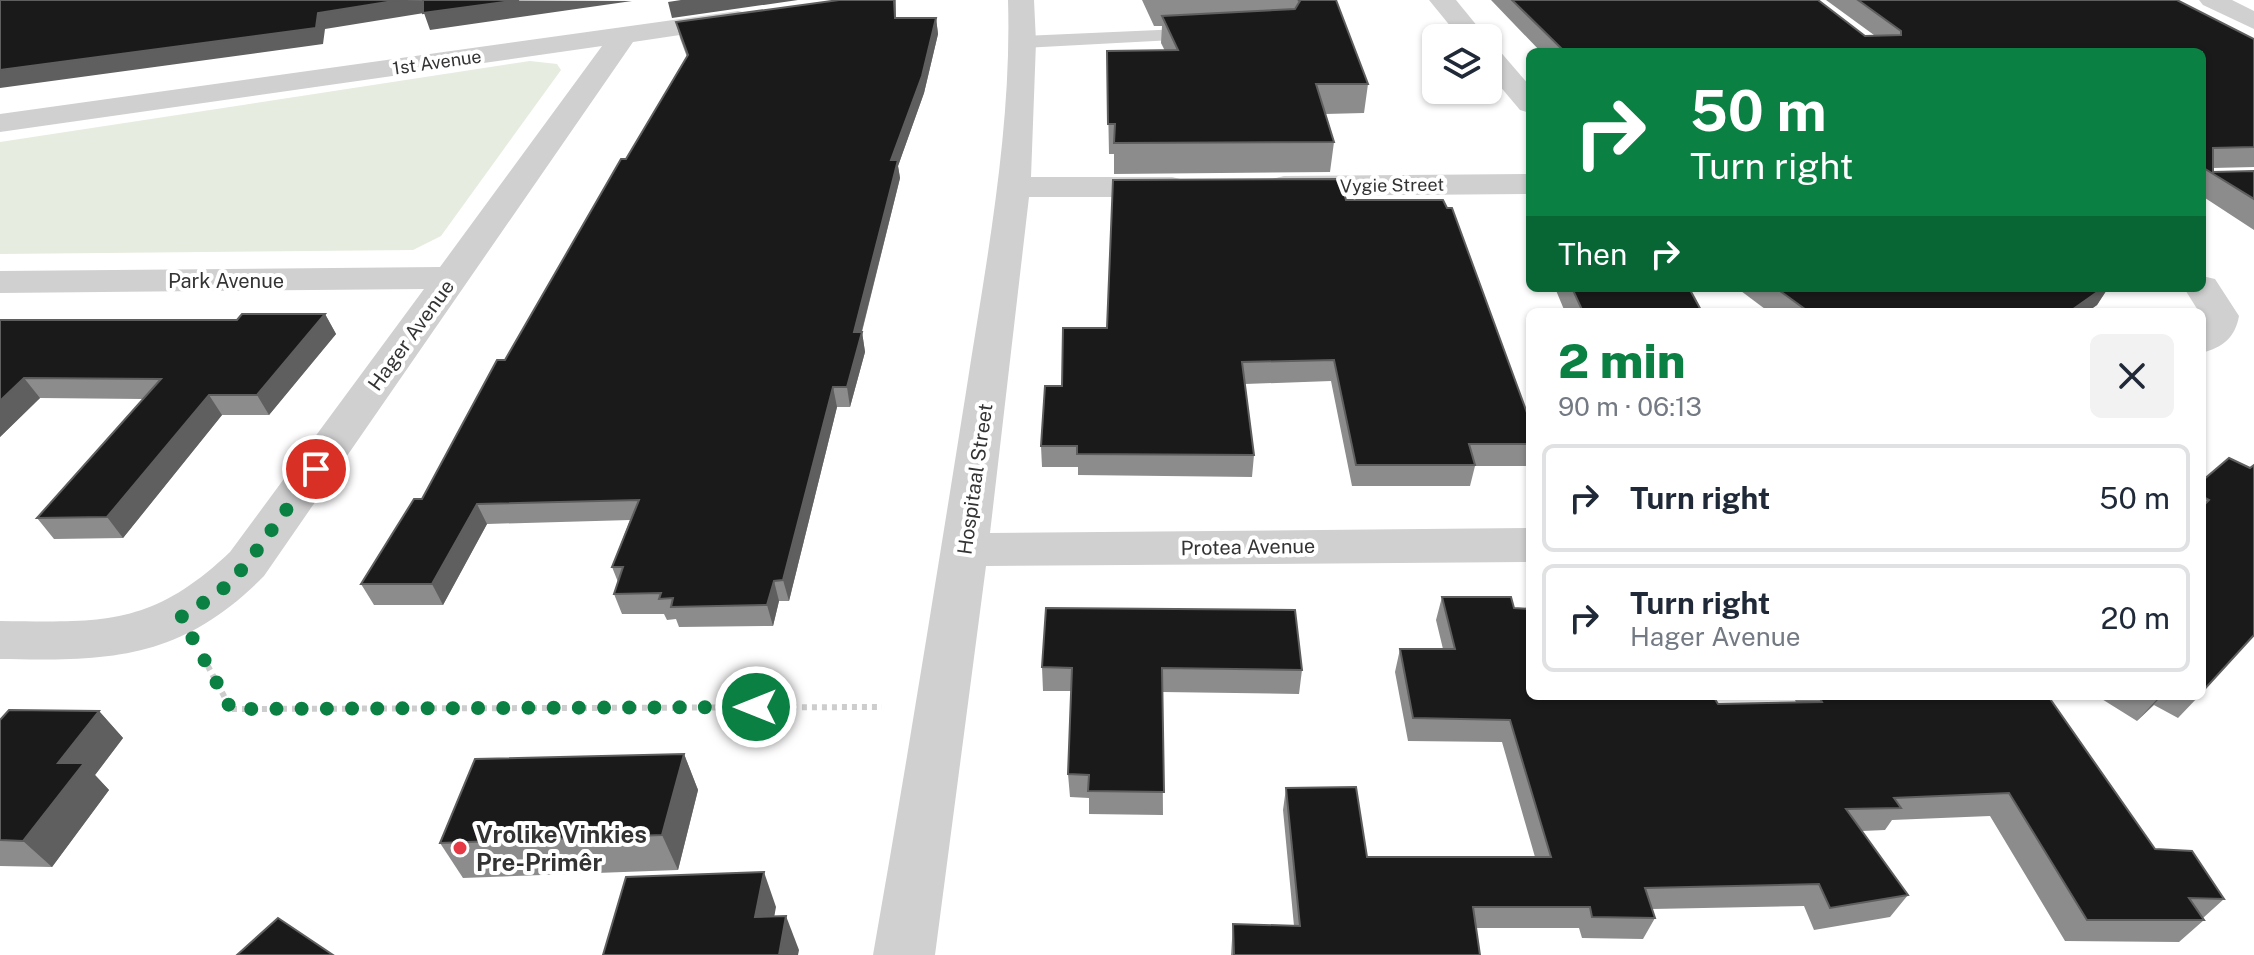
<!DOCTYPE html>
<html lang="en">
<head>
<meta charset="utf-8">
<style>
	:root { --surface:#fff; --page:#f2f2f3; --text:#1f2937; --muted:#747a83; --line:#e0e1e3; --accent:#0b8043 }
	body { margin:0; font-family:"Public Sans",sans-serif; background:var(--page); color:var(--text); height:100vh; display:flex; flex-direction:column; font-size:30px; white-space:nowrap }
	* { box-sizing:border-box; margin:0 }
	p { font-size:26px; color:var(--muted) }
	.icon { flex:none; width:44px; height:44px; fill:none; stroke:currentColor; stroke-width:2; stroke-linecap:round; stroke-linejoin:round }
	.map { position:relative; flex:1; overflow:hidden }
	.panel { position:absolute; left:1526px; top:308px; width:680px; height:392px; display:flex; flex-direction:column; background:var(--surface); border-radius:12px; box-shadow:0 2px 6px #0004 }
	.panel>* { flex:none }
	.top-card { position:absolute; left:1526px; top:48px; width:680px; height:244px; border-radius:12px; box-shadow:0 2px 6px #0004; background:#0b8043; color:#fff; overflow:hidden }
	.fabs { position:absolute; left:1422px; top:24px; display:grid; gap:16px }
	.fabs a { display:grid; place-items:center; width:80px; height:80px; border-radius:12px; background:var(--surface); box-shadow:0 2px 6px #0004; font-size:40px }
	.pin { position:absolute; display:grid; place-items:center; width:68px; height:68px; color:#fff; margin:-34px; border:4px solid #fff; border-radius:50%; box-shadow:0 2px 8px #0007 }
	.me { position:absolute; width:88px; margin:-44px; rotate:270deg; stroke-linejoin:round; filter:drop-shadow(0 0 6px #0008) }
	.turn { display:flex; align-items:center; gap:28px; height:168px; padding:0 32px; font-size:36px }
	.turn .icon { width:104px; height:104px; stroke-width:2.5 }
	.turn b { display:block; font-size:56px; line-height:68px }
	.then { display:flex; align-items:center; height:76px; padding:0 32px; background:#0003; gap:16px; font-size:30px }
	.round { display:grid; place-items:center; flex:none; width:84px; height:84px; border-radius:12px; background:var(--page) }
	.summary { display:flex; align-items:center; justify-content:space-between; height:136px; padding:0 32px }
	h1 { font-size:48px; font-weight:800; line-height:60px; color:var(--accent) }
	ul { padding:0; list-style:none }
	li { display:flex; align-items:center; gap:24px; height:108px; margin:0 16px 12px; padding:0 16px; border:4px solid var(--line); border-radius:12px }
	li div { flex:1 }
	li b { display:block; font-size:30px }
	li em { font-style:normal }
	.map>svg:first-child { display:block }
	.green { fill:#e6ecdf }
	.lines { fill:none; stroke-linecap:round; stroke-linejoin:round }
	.path { stroke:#cdcdcd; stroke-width:6; stroke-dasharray:5 5; stroke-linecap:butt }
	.service { fill:#d0d0d0; fill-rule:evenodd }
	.minor { fill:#d0d0d0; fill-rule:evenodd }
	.wall { fill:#8c8c8c }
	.shaded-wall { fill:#5f5f5f }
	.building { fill:#1a1a1a; stroke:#5f5f5f; stroke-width:2 }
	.route { stroke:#0b8043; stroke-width:14; stroke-dasharray:0 25.2 }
	.poi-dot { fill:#e63946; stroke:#fff; stroke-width:3 }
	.labels { text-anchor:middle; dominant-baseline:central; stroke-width:8; stroke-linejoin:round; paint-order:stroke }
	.far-street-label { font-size:18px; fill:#333; stroke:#fff }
	.street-label { font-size:20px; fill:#333; stroke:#fff }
	.near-poi-label { font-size:24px; font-weight:bold; fill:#333; stroke:#fff; text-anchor:start }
</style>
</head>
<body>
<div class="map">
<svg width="2254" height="955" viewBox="0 0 2254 955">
	<rect width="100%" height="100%" fill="#fff"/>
	<polygon class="green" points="530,61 557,64 561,70 441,236 413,250 0,254 0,142"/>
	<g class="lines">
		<polyline class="path" points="203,657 231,709 882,707"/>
		<polygon class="service" points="1204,28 1211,30 1214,34 1211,38 1023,48 1013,42 1023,36"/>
		<g class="minor">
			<path d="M1008,0h26l2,42 -5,135h141l12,3 4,7 -4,7 -12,3h-143l-39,336 540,-5v34l-544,4 -51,389h-62c33,-187 63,-375 93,-563 20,-130 46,-261 42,-392z"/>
			<polygon points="1429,0 1456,0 1487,38 1460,38"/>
			<polygon points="2199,0 2232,0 2254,11 2254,29 2203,5"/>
			<path d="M738,11l9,2 4,6 -4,6 -114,17 -369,534c-83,84 -154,85 -264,83v-38c102,1 151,6 230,-69l194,-263 -424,4v-22l440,-4 162,-221 -602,86v-18z"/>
			<polygon points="1488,47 1498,49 1530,86 1530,113 1520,110 1488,72"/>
			<polygon points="1530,174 1530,194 1284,196 1272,193 1268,186 1272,179 1284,176"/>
			<path d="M2202,276l13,3 24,37c-4,22 -16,31 -37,37v-41h-3l-15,-24h18z"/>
		</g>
	</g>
	<g class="wall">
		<polygon points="838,0 896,0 896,18 936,18 938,34 924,93 898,166 900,178 862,332 865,352 850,407 837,407 789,601 779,601 773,626 679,627 676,619 667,620 664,614 622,614 614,594 618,582 612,567 630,520 487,524 443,605 374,605 361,584 422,499 687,57 680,38 676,22"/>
		<polygon points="1142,0 1336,0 1368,84 1364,113 1325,114 1334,142 1330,172 1114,174 1114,154 1109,154 1107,51 1165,51 1161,43 1162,26 1154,26"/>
		<polygon points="1491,0 1818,0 1865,36 1874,35 1826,0 2177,0 2254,39 2254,167 2213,168 2213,172 2254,171 2254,230 2202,196 2202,52 1541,52"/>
		<polygon points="1346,200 1530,421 1530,466 1475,466 1470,486 1352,486 1331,381 1245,384 1254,455 1252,477 1078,475 1078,467 1042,467 1041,446 1062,386 1107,328"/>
		<polygon points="1555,288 1689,288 1702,312 1565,312"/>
		<polygon points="1737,288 2108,288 2097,305 2087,312 1769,312"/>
		<polygon points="325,314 336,334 269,415 222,415 123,538 54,539 37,518 143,399 40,398 0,437 0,320 237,320"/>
		<polygon points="2229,458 2202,692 2202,481"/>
		<polygon points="1442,597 1530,696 1718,704 1796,702 1793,696 2048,696 2155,849 2224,899 2203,918 2204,920 2179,942 2065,941 1990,816 1892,820 1885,830 1862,831 1908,895 1890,917 1814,930 1804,906 1652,909 1655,918 1643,939 1582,938 1579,928 1476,928 1480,955 1231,955 1233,924 1294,926 1283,810 1286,788 1367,857 1535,857 1502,742 1408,741 1395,672 1400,649 1443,649 1436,620"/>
		<polygon points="1042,667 1302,670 1299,694 1162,692 1163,815 1089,814 1089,798 1070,797 1068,774 1071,691 1043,691"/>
		<polygon points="2097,696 2199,696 2178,718 2154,705 2137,721"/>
		<polygon points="99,711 123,738 95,775 109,790 52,867 0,866 0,720"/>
		<polygon points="684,754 698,790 678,870 463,878 440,843"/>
	</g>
	<g class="shaded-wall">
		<polygon points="400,0 632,1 430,30 424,13 325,29 323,44 0,88 0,70 318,13"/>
		<polygon points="681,0 798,0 672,18 668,2"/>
		<polygon points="936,18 938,34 924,93 898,166 900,178 861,334 862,332 865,352 850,407 847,387 854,332 891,160"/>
		<polygon points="2103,288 2108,288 2097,305 2087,312 2069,312"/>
		<polygon points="325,314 336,334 269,415 257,395"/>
		<polygon points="24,378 40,398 0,437 0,401"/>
		<polygon points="833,387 837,407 789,601 783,580"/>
		<polygon points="209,395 222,415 123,538 107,517"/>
		<polygon points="477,504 487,524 443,605 432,584"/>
		<polygon points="774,581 779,601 773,626 767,605"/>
		<polygon points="2160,696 2162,696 2137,721"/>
		<polygon points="99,711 123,738 95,775 109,790 52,867 23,841 58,763"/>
		<polygon points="684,754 698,790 678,870 662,835"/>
		<polygon points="764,872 776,907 768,951 755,917"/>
		<polygon points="786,916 799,950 798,955 779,955"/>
	</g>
	<g class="building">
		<polygon points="0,0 400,0 318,13 316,28 0,70"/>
		<polygon points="423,0 519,0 423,13"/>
		<polygon points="839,0 894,0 895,18 936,18 922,76 891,160 898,160 854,332 862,332 847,387 833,387 783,580 774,581 767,605 671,607 673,598 659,599 661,593 614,594 623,567 612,567 639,500 477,504 432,584 361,584 414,499 422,499 497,360 505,360 621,159 626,159 688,55 676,22"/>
		<polygon points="1298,0 1336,0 1368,84 1316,84 1334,142 1114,143 1115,124 1108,124 1107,51 1178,50 1162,16 1295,9 1300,1"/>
		<polygon points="1512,0 1818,0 1865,36 1901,35 1901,31 1858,0 2177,0 2254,39 2254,147 2213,148 2213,172 2254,171 2254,199 2202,167 2202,52 1565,52"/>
		<polygon points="1340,179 1346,200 1443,200 1447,208 1452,208 1530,421 1530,444 1469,444 1475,465 1356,465 1334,360 1242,362 1254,455 1077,454 1077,446 1041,446 1045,386 1062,386 1063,328 1107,328 1113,180"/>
		<polygon points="1572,288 1689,288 1702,312 1583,312"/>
		<polygon points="1776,288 2103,288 2069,312 1809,312"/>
		<polygon points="242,314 325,314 257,395 209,395 107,517 37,518 161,379 24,378 0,401 0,320 237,320"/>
		<polygon points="2229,458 2250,468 2254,465 2254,635 2202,692 2202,507 2209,500 2202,496 2202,481"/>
		<polygon points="1442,597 1511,597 1514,608 1530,609 1530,696 1713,696 1718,704 1822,702 1819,696 2048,696 2155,849 2192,851 2224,899 2189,898 2204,920 2087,920 2009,793 1894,798 1901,808 1846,809 1908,895 1830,908 1819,884 1645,888 1655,918 1592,917 1590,907 1473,907 1480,955 1234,955 1233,924 1300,926 1286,788 1356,787 1367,857 1551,857 1510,720 1413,718 1400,649 1455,649"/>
		<polygon points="1046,608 1295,610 1302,670 1162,668 1164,792 1088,791 1089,775 1068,774 1072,668 1042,667"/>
		<polygon points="9,710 99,711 58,763 84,763 23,841 0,840 0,720"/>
		<polygon points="684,754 662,835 440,843 475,759"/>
		<polygon points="764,872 755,917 786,916 779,955 603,955 626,877"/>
		<polygon points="278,918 333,955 237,955"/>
	</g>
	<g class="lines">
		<polyline class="route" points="316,469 247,564 220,592 181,617 231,709 756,707"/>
	</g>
	<circle class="poi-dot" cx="460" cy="848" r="8"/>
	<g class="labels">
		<g class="far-street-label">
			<text transform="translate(437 62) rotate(-8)">1st Avenue</text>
			<text transform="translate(1392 185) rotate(-1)">Vygie Street</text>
		</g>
		<g class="street-label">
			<text x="226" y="281">Park Avenue</text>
			<text transform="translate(411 335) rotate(-54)">Hager Avenue</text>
			<text transform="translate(975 479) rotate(-82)">Hospitaal Street</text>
			<text transform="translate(1248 547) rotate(-1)">Protea Avenue</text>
		</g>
		<g class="near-poi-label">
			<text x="476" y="834">Vrolike Vinkies<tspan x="476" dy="28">Pre-Primêr</tspan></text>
		</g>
	</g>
</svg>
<div class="fabs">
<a><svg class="icon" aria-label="layers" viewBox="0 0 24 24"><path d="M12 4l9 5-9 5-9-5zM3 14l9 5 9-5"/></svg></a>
</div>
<div class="pin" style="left:316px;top:469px;background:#d93025"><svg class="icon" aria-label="arrive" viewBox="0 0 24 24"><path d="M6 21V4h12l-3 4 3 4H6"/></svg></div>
<svg class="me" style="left:756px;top:707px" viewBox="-20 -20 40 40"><circle r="17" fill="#0b8043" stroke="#fff" stroke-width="3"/><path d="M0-11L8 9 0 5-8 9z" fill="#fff"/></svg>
<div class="top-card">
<div class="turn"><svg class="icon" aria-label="right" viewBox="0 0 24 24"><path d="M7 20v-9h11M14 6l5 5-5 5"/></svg><div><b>50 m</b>Turn right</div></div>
<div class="then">Then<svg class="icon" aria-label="right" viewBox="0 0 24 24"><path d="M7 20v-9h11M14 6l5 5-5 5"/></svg></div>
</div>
<section class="panel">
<div class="summary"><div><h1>2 min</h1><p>90 m · 06:13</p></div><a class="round"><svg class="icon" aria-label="close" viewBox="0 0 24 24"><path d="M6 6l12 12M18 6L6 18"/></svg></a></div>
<ul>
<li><svg class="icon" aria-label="right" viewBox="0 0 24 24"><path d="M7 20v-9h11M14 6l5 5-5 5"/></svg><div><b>Turn right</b></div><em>50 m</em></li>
<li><svg class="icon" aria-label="right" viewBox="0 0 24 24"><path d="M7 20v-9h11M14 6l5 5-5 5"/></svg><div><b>Turn right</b><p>Hager Avenue</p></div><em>20 m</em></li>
</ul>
</section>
</div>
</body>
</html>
